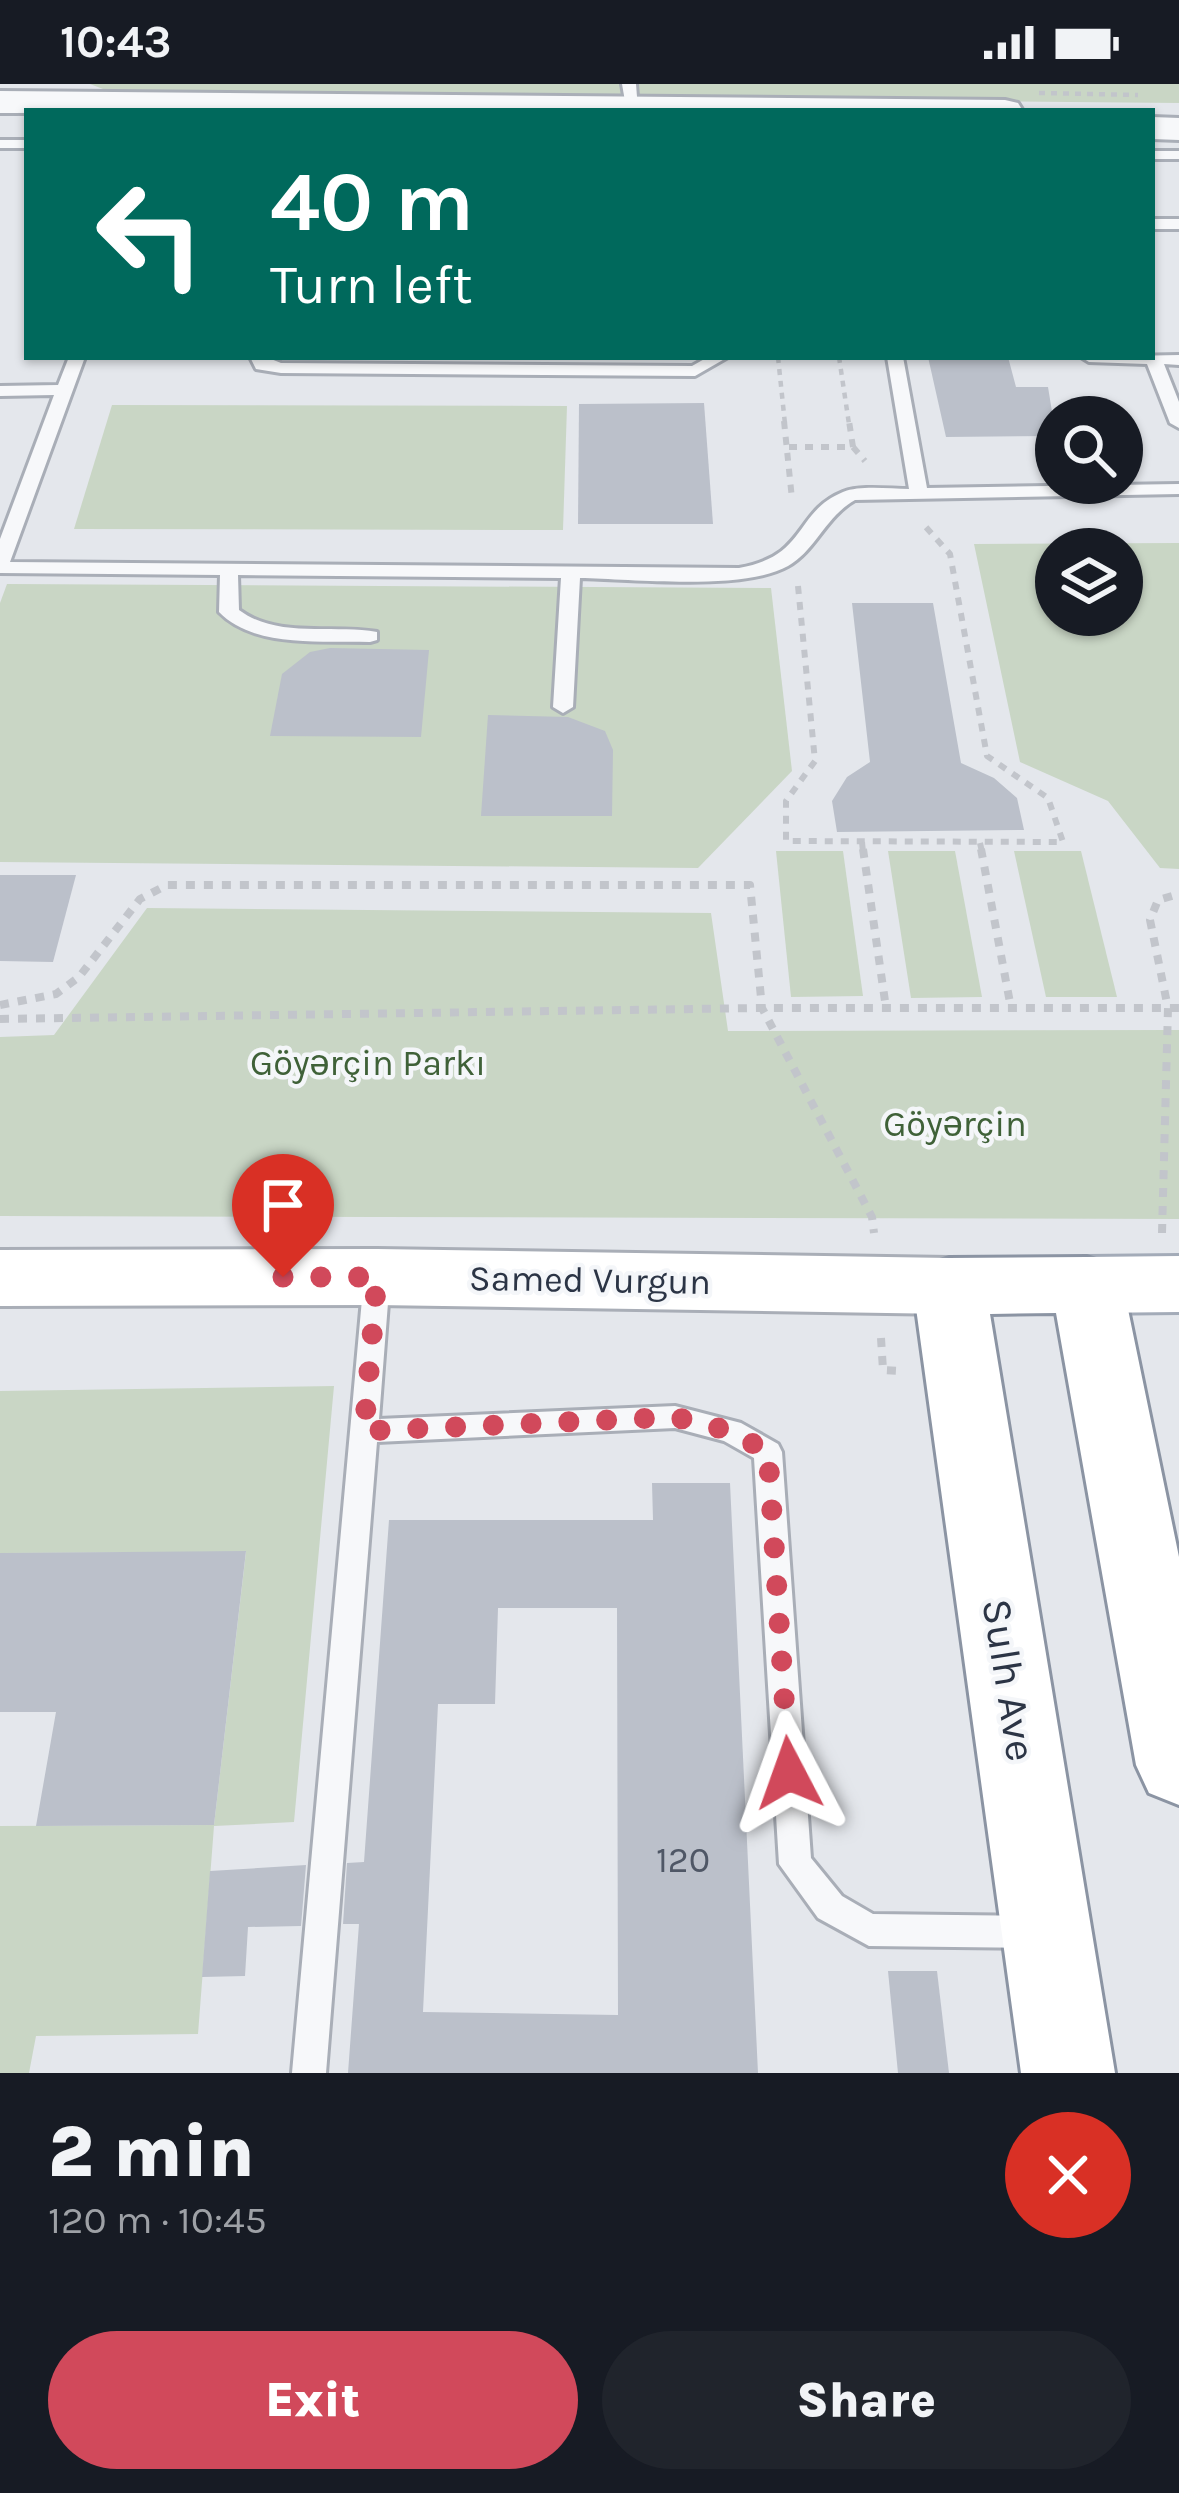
<!DOCTYPE html>
<html lang="en">
<head>
<meta charset="utf-8">
<style>
	:root { --surface:#171b24; --page:#20242c; --text:#f1f3f6; --muted:#9ea1a6; --accent:#d1495b }
	body { margin:0; font-family:Karla,sans-serif; background:var(--page); color:var(--text); height:100vh; display:flex; flex-direction:column; font-size:45px; white-space:nowrap }
	* { box-sizing:border-box; margin:0 }
	p { font-size:39px; color:var(--muted) }
	.icon { flex:none; width:66px; height:66px; fill:none; stroke:currentColor; stroke-width:2; stroke-linecap:round; stroke-linejoin:round }
	.map { position:relative; height:1989px; overflow:hidden }
	.drawer { display:flex; flex-direction:column; background:var(--surface); flex:1 }
	.drawer>* { flex:none }
	.hud { position:absolute; left:24px; top:24px; width:1131px; height:252px; border-radius:0px; box-shadow:0 3px 9px #0004; background:#00695c; color:#fff; overflow:hidden }
	.controls { position:absolute; left:1035px; top:312px; display:grid; gap:24px }
	.controls a { display:grid; place-items:center; width:108px; height:108px; border-radius:50%; background:var(--surface); box-shadow:0 3px 9px #0004; font-size:60px }
	.pin { position:absolute; display:grid; place-items:center; width:102px; height:102px; color:#fff; margin:-123px -51px; border-radius:50% 50% 50% 0; rotate:-45deg; box-shadow:0 0 12px #0007 }
	.pin .icon { rotate:45deg }
	.me { position:absolute; width:132px; margin:-66px; rotate:356deg; stroke-linejoin:round; filter:drop-shadow(0 0 9px #0008) }
	.turn { display:flex; align-items:center; gap:42px; height:252px; padding:0 48px; font-size:54px }
	.turn .icon { width:156px; height:156px; stroke-width:2.5 }
	.turn b { display:block; font-size:84px; line-height:102px }
	.round { display:grid; place-items:center; flex:none; width:126px; height:126px; border-radius:63px; background:var(--page) }
	.headline { display:flex; align-items:center; justify-content:space-between; height:204px; padding:0 48px }
	h1 { font-size:72px; font-weight:800; line-height:90px }
	.primary-button { display:flex; gap:24px; margin-top:auto; padding:24px 48px }
	.primary-button a { flex:1; height:138px; border-radius:72px; background:var(--accent); color:#fff; font-size:48px; font-weight:800; line-height:138px; text-align:center }
	.primary-button a+a { background:var(--page); color:var(--text) }
	.status { display:flex; justify-content:space-between; align-items:center; height:84px; padding:0 60px; background:var(--surface); direction:ltr }
	.status svg { height:33px; fill:currentColor }
	.map>svg:first-child { display:block }
	.green { fill:#c9d6c5; fill-rule:evenodd }
	.building { fill:#bbc0ca; fill-rule:evenodd }
	.lines { fill:none; stroke-linecap:round; stroke-linejoin:round }
	.service-casing { stroke:#a9aeb7; stroke-width:6 }
	.tertiary-casing { stroke:#a9aeb7; stroke-width:6 }
	.secondary-casing { stroke:#a9aeb7; stroke-width:6 }
	.primary-casing { stroke:#a3abb8; stroke-width:6 }
	.trunk-casing { stroke:#8b94a3; stroke-width:6 }
	.path-far2 { stroke:#c2c5cb; stroke-width:4.5; stroke-dasharray:6 6; stroke-linecap:butt }
	.path-far1 { stroke:#c2c5cb; stroke-width:6; stroke-dasharray:8 8; stroke-linecap:butt }
	.path { stroke:#c2c5cb; stroke-width:8; stroke-dasharray:9 9; stroke-linecap:butt }
	.service { fill:#f7f8fa; fill-rule:evenodd }
	.tertiary { fill:#f7f8fa; fill-rule:evenodd }
	.secondary { fill:#fff; fill-rule:evenodd }
	.primary { fill:#fff; fill-rule:evenodd }
	.trunk { fill:#fff; fill-rule:evenodd }
	.route { stroke:#d1495b; stroke-width:21; stroke-dasharray:0 37.8 }
	.labels { text-anchor:middle; dominant-baseline:central; stroke-width:9; stroke-linejoin:round; paint-order:stroke }
	.park-label { font-size:36px; fill:#3f6138; stroke:#f4f6f9 }
	.street-label { font-size:36px; fill:#2b3445; stroke:#f4f6f9 }
	.near-number-label { font-size:36px; fill:#4f5766 }
	.near-street-label { font-size:42px; fill:#2b3445; stroke:#f4f6f9 }
</style>
</head>
<body>
<div class="status"><b>10:43</b><svg viewBox="0 0 49 12"><path d="M0 12V9h3v3zM5 12V6h3v6zM10 12V3h3v9zM15 12V0h3v12zM26 1h20v11H26zM47 4h2v5h-2z"/></svg></div>
<div class="map">
<svg width="1179" height="1989" viewBox="0 0 1179 1989">
	<rect width="100%" height="100%" fill="#e4e7ec"/>
	<g class="green">
		<polygon points="90,0 1179,0 1179,19 116,10"/>
		<polygon points="112,321 567,322 563,446 74,445"/>
		<path d="M1179,459v326l-19,-1 -52,-67 -88,-39 -46,-218zM1056,465h66v66h-66z"/>
		<polygon points="7,500 771,504 792,687 698,784 0,778 0,519"/>
		<polygon points="776,767 843,767 863,912 791,913"/>
		<polygon points="955,767 982,913 911,914 888,767"/>
		<polygon points="1014,767 1081,767 1117,913 1046,913"/>
		<polygon points="147,824 711,829 728,947 1179,946 1179,1135 0,1132 0,953 54,951"/>
		<polygon points="334,1302 294,1738 214,1742 198,1950 36,1952 29,1989 0,1989 0,1742 214,1741 246,1468 0,1469 0,1307"/>
	</g>
	<g class="building">
		<polygon points="928,273 1008,273 1016,303 1048,303 1056,352 946,353"/>
		<polygon points="704,319 713,440 578,440 579,320"/>
		<polygon points="852,519 933,519 961,679 994,694 1017,714 1024,746 837,748 832,717 847,693 870,678"/>
		<polygon points="330,564 429,566 421,653 270,652 282,590 310,568"/>
		<polygon points="488,631 568,633 605,647 613,666 612,732 481,732"/>
		<polygon points="0,791 76,791 53,878 0,877"/>
		<path d="M652,1399h78l28,590h-410l11,-149h-16l4,-61 17,-1 25,-342h264zM498,1524h119l1,407 -195,-3 15,-308h57z"/>
		<polygon points="246,1467 214,1741 36,1742 56,1628 0,1628 0,1469"/>
		<polygon points="306,1781 301,1842 248,1843 245,1892 202,1893 210,1787"/>
		<polygon points="888,1887 937,1887 949,1989 898,1989"/>
	</g>
	<g class="lines">
		<g class="service-casing">
			<g id="service">
				<polygon points="622,0 636,0 638,26 626,23"/>
				<rect x="0" y="56" width="27" height="8"/>
				<rect x="1152" y="67" width="27" height="8"/>
				<rect x="1152" y="135" width="27" height="10"/>
				<polygon points="1179,271 1179,281 1164,280 1179,318 1179,344 1170,339 1147,280 1089,278 1081,273"/>
				<path d="M69,273h16l-75,205 729,6c69,-12 55,-56 104,-76 18,-7 46,-3 66,-3l-22,-132h16l24,131 252,-4v10l-324,6c-30,17 -39,50 -67,66 -44,25 -156,13 -208,12l-7,129 -10,6 -10,-6 8,-129 -323,-3 1,35c39,29 93,14 138,22v8l-7,2c-47,-2 -115,7 -151,-30l1,-37 -220,-2v-34l54,-144 -54,1v-10l58,-1z"/>
				<polygon points="250,273 266,273 281,279 692,282 708,273 728,273 695,292 281,289 256,285"/>
				<polygon points="377,1183 386,1186 390,1193 379,1335 675,1322 741,1339 778,1360 782,1368 811,1774 842,1812 873,1830 1033,1832 1045,1836 1049,1848 1045,1860 1033,1864 869,1862 818,1834 779,1780 754,1374 724,1357 675,1344 377,1358 326,1989 292,1989 364,1193 368,1186"/>
			</g>
		</g>
		<g class="tertiary-casing">
			<g id="tertiary">
				<polygon points="0,7 1005,16 1018,19 1023,27 0,29"/>
				<polygon points="1152,33 1179,34 1179,56 1152,55"/>
			</g>
		</g>
		<g class="secondary-casing">
			<polygon id="secondary" points="377,1165 949,1174 974,1182 985,1202 974,1222 949,1230 377,1221 0,1222 0,1166"/>
		</g>
		<g class="primary-casing">
			<polygon id="primary" points="1179,1172 1179,1228 1087,1229 1062,1221 1051,1201 1062,1181 1087,1173"/>
		</g>
		<g class="trunk-casing">
			<polygon id="trunk" points="1087,1173 1112,1181 1123,1201 1179,1473 1179,1721 1149,1709 1136,1681 1056,1229 990,1230 1115,1989 1021,1989 913,1202 924,1182 949,1174"/>
		</g>
		<g class="path-far2">
			<polyline points="1039,9 1138,11"/>
			<polyline points="778,273 785,340"/>
			<polyline points="839,273 849,340"/>
		</g>
		<g class="path-far1">
			<polyline points="784,337 792,415"/>
			<polyline points="789,363 853,363 849,337"/>
			<polyline points="853,363 865,377"/>
			<polyline points="798,502 815,677 786,717 786,757 1063,758 1048,714 987,672 950,470 924,441"/>
			<polyline points="862,758 863,768"/>
			<polyline points="980,759 982,768"/>
		</g>
		<g class="path">
			<polyline points="863,765 886,924"/>
			<polyline points="981,765 1011,924"/>
			<polyline points="0,921 56,910 79,893 140,815 167,801 750,801 762,924 872,1133 874,1149"/>
			<polyline points="0,935 762,924 1179,924"/>
			<polyline points="1162,1149 1168,924 1150,836 1158,816 1179,810"/>
			<polyline points="881,1254 883,1286 902,1287"/>
		</g>
		<use href="#service" class="service"/>
		<use href="#tertiary" class="tertiary"/>
		<use href="#secondary" class="secondary"/>
		<use href="#primary" class="primary"/>
		<use href="#trunk" class="trunk"/>
	</g>
	<g class="lines">
		<polyline class="route" points="283,1193 377,1193 364,1347 675,1333 730,1347 768,1368 789,1689"/>
	</g>
	<g class="labels">
		<g class="park-label">
			<text x="368" y="979">Göyərçin Parkı</text>
			<text x="955" y="1040">Göyərçin</text>
		</g>
		<g class="street-label">
			<text transform="translate(590 1196) rotate(1)">Samed Vurgun</text>
		</g>
		<g class="near-number-label">
			<text x="683" y="1776">120</text>
		</g>
		<g class="near-street-label">
			<text transform="translate(1009 1596) rotate(81)">Sulh Ave</text>
		</g>
	</g>
</svg>
<div class="controls">
<a><svg class="icon" aria-label="search" viewBox="0 0 24 24"><circle cx="10" cy="10" r="6"/><path d="M15 15l6 6"/></svg></a>
<a><svg class="icon" aria-label="layers" viewBox="0 0 24 24"><path d="M12 4l9 5-9 5-9-5zM3 14l9 5 9-5"/></svg></a>
</div>
<div class="pin" style="left:283px;top:1193px;background:#d93025"><svg class="icon" aria-label="arrive" viewBox="0 0 24 24"><path d="M6 21V4h12l-3 4 3 4H6"/></svg></div>
<svg class="me" style="left:789px;top:1689px" viewBox="-20 -20 40 40"><path d="M0-17L14 15 0 8-14 15z" fill="#d1495b" stroke="#fff" stroke-width="4"/></svg>
<div class="hud">
<div class="turn"><svg class="icon" aria-label="left" viewBox="0 0 24 24"><path d="M17 20v-9H6M10 6l-5 5 5 5"/></svg><div><b>40 m</b>Turn left</div></div>
</div>
</div>
<section class="drawer">
<div class="headline"><div><h1>2 min</h1><p>120 m · 10:45</p></div><a class="round" style="background:#d93025;color:#fff"><svg class="icon" aria-label="close" viewBox="0 0 24 24"><path d="M6 6l12 12M18 6L6 18"/></svg></a></div>
<div class="primary-button"><a>Exit</a><a>Share</a></div>
</section>
</body>
</html>
